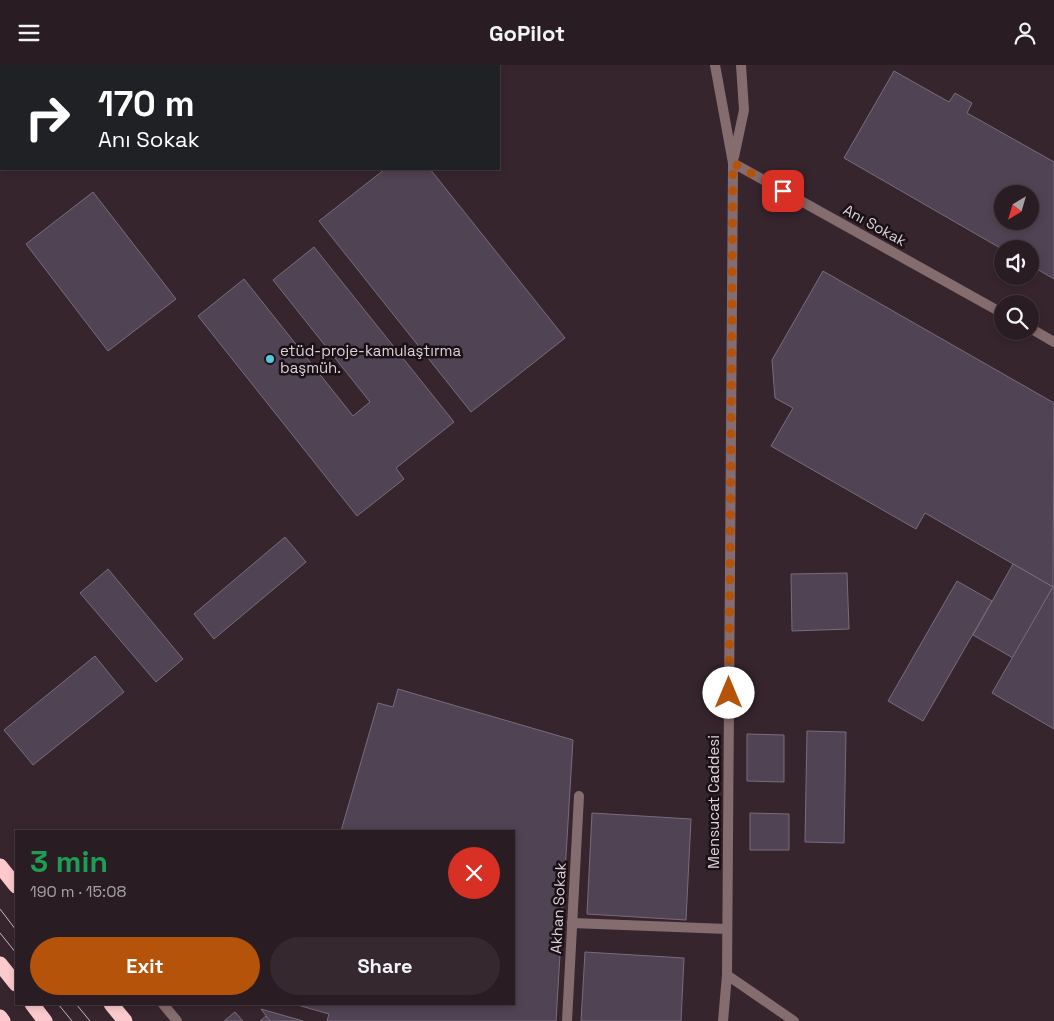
<!DOCTYPE html>
<html lang="en">
<head>
<meta charset="utf-8">
<style>
	:root { --surface:#291c22; --page:#35292f; --text:#f1f3f6; --muted:#a5a1a5; --line:#453a40; --accent:#b45309 }
	body { margin:0; font-family:"Space Grotesk",sans-serif; background:var(--page); color:var(--text); height:100vh; display:flex; flex-direction:column; font-size:19px; white-space:nowrap }
	* { box-sizing:border-box; margin:0 }
	p { font-size:16px; color:var(--muted) }
	.icon { flex:none; width:28px; height:28px; fill:none; stroke:currentColor; stroke-width:2; stroke-linecap:round; stroke-linejoin:round }
	.map { position:relative; flex:1; overflow:hidden }
	.side { position:absolute; left:15px; top:765px; width:500px; height:175px; display:flex; flex-direction:column; background:var(--surface); border-radius:0px; box-shadow:0 2px 8px #0003,0 0 0 1px var(--line) }
	.side>* { flex:none }
	.hud { position:absolute; left:0px; top:0px; width:500px; height:105px; box-shadow:0 2px 8px #0003,0 0 0 1px var(--line); background:#202124; color:#fff; overflow:hidden }
	.needle { width:32px; rotate:217deg }
	.buttons { position:absolute; left:994px; top:120px; display:grid; gap:10px }
	.buttons a { display:grid; place-items:center; width:45px; height:45px; border-radius:50%; background:var(--surface); box-shadow:0 2px 8px #0003,0 0 0 1px var(--line); font-size:25px }
	.pin { position:absolute; display:grid; place-items:center; width:42px; height:42px; color:#fff; margin:-21px; border-radius:10px; box-shadow:0 2px 8px #0006 }
	.me { position:absolute; width:55px; margin:-28px; rotate:0deg; stroke-linejoin:round; filter:drop-shadow(0 0 4px #0008) }
	.turn { display:flex; align-items:center; gap:18px; height:105px; padding:0 15px; font-size:22px }
	.turn .icon { width:65px; height:65px; stroke-width:2.5 }
	.turn b { display:block; font-size:35px; line-height:42px }
	.round { display:grid; place-items:center; flex:none; width:52px; height:52px; border-radius:26px; background:var(--page) }
	.summary { display:flex; align-items:center; justify-content:space-between; height:85px; padding:0 15px }
	h1 { font-size:30px; font-weight:600; line-height:38px; color:#1e9e55 }
	.action { display:flex; gap:10px; margin-top:auto; padding:10px 15px }
	.action a { flex:1; height:58px; border-radius:30px; background:var(--accent); color:#fff; font-size:20px; font-weight:600; line-height:58px; text-align:center }
	.action a+a { background:var(--page); color:var(--text) }
	header { display:flex; justify-content:space-between; align-items:center; height:65px; padding:0 15px; background:var(--surface); font-size:22px; font-weight:600 }
	.map>svg:first-child { display:block }
	.building { fill:#504353; stroke:#7a6c7d; fill-rule:evenodd }
	.lines { fill:none; stroke-linecap:round; stroke-linejoin:round }
	.lane { stroke:#856c6e; stroke-width:10 }
	.street { stroke:#856c6e; stroke-width:10 }
	.highway { stroke:#fccacd; stroke-width:15 }
	.tram { stroke:#c8bac0; stroke-width:1 }
	.route { stroke:#b45309; stroke-width:9; stroke-dasharray:0 16.2 }
	.poi-dot { fill:#54cade; stroke:#191115; stroke-width:2 }
	.labels { text-anchor:middle; dominant-baseline:central; stroke-width:5; stroke-linejoin:round; paint-order:stroke }
	.street-label { font-size:15px; fill:#ded1d7; stroke:#191115 }
	.poi-label { font-size:15px; fill:#ded1d7; stroke:#191115; text-anchor:start }
</style>
</head>
<body>
<header><svg class="icon" aria-label="menu" viewBox="0 0 24 24"><path d="M4 6h16M4 12h16M4 18h16"/></svg>GoPilot<svg class="icon" aria-label="person" viewBox="0 0 24 24"><circle cx="12" cy="8" r="4"/><path d="M4 21q1-7 8-7t8 7"/></svg></header>
<div class="map">
<svg width="1054" height="956" viewBox="0 0 1054 956">
	<rect width="100%" height="100%" fill="#37252e"/>
	<g class="building">
		<polygon points="72,0 244,0 242,1"/>
		<polygon points="382,0 450,0 448,1"/>
		<path d="M894,6l55,31 6,-9 17,10 -5,10 87,49v117l-24,-14v-16h-28l-158,-91zM1002,129h28v27h-28z"/>
		<polygon points="0,65 1,67 0,99"/>
		<polygon points="385,104 430,104 565,273 471,347 319,156"/>
		<polygon points="93,127 176,234 108,286 26,179"/>
		<polygon points="314,182 454,357 396,403 404,414 357,451 198,251 244,214 353,351 370,337 273,215"/>
		<polygon points="823,206 1054,338 1053,522 925,448 916,464 771,381 793,343 775,333 772,295"/>
		<polygon points="285,472 306,497 214,574 194,549"/>
		<polygon points="1013,499 1053,522 1013,593 973,570"/>
		<polygon points="108,504 183,594 156,617 80,528"/>
		<polygon points="847,508 849,564 792,566 791,509"/>
		<polygon points="957,516 992,536 923,656 888,636"/>
		<polygon points="1054,520 1054,664 992,628"/>
		<polygon points="95,591 124,627 33,700 4,665"/>
		<polygon points="398,624 573,675 556,956 327,956 329,949 294,939 514,939 514,766 341,766 378,638 393,642"/>
		<polygon points="807,666 846,667 844,778 805,777"/>
		<polygon points="747,669 784,670 784,717 747,716"/>
		<polygon points="592,748 691,754 686,855 587,849"/>
		<polygon points="750,748 789,749 789,785 750,785"/>
		<polygon points="585,887 684,893 681,956 581,956"/>
		<polygon points="261,944 303,956 270,956"/>
		<polygon points="235,947 243,956 224,956"/>
		<polygon points="266,951 270,956 260,956"/>
	</g>
	<g class="lines">
		<polyline class="lane" points="572,858 727,864"/>
		<g class="street">
			<polyline points="715,0 733,98 727,910 723,956"/>
			<polyline points="734,92 744,45 741,0"/>
			<polyline points="733,98 1002,248"/>
			<polyline points="1030,263 1054,277"/>
			<polyline points="727,910 794,956"/>
			<polyline points="163,939 177,956"/>
			<polyline points="567,956 579,731"/>
		</g>
		<g class="highway">
			<polyline points="0,801 16,821"/>
			<polyline points="0,899 16,919"/>
			<polyline points="32,939 45,956"/>
			<polyline points="111,939 125,956"/>
			<polyline points="0,952 3,956"/>
		</g>
		<g class="tram">
			<polyline points="0,844 16,865"/>
			<polyline points="0,868 16,888"/>
			<polyline points="58,939 72,956"/>
			<polyline points="76,939 90,956"/>
		</g>
	</g>
	<g class="lines">
		<polyline class="route" points="729,628 733,98 783,126"/>
	</g>
	<circle class="poi-dot" cx="270" cy="294" r="5"/>
	<g class="labels">
		<g class="street-label">
			<text transform="translate(875 160) rotate(29)">Anı Sokak</text>
			<text transform="translate(713 737) rotate(-90)">Mensucat Caddesi</text>
			<text transform="translate(558 843) rotate(-87)">Akhan Sokak</text>
		</g>
		<g class="poi-label">
			<text x="280" y="285">etüd-proje-kamulaştırma<tspan x="280" dy="17">başmüh.</tspan></text>
		</g>
	</g>
</svg>
<div class="buttons">
<a><svg class="needle" viewBox="-14 -14 28 28"><path d="M0-13l5 13h-10z" fill="#e53935"/><path d="M0 13l5-13h-10z" fill="#a5a1a5"/></svg></a>
<a><svg class="icon" aria-label="sound" viewBox="0 0 24 24"><path d="M4 9h4l5-4v14l-5-4H4zM17 9q2 3 0 6"/></svg></a>
<a><svg class="icon" aria-label="search" viewBox="0 0 24 24"><circle cx="10" cy="10" r="6"/><path d="M15 15l6 6"/></svg></a>
</div>
<div class="pin" style="left:783px;top:126px;background:#d93025"><svg class="icon" aria-label="arrive" viewBox="0 0 24 24"><path d="M6 21V4h12l-3 4 3 4H6"/></svg></div>
<svg class="me" style="left:729px;top:628px" viewBox="-20 -20 40 40"><circle r="19" fill="#fff"/><path d="M0-13L10 11 0 6-10 11z" fill="#b45309"/></svg>
<div class="hud">
<div class="turn"><svg class="icon" aria-label="right" viewBox="0 0 24 24"><path d="M7 20v-9h11M14 6l5 5-5 5"/></svg><div><b>170 m</b>Anı Sokak</div></div>
</div>
<section class="side">
<div class="summary"><div><h1>3 min</h1><p>190 m · 15:08</p></div><a class="round" style="background:#d93025;color:#fff"><svg class="icon" aria-label="close" viewBox="0 0 24 24"><path d="M6 6l12 12M18 6L6 18"/></svg></a></div>
<div class="action"><a>Exit</a><a>Share</a></div>
</section>
</div>
</body>
</html>
